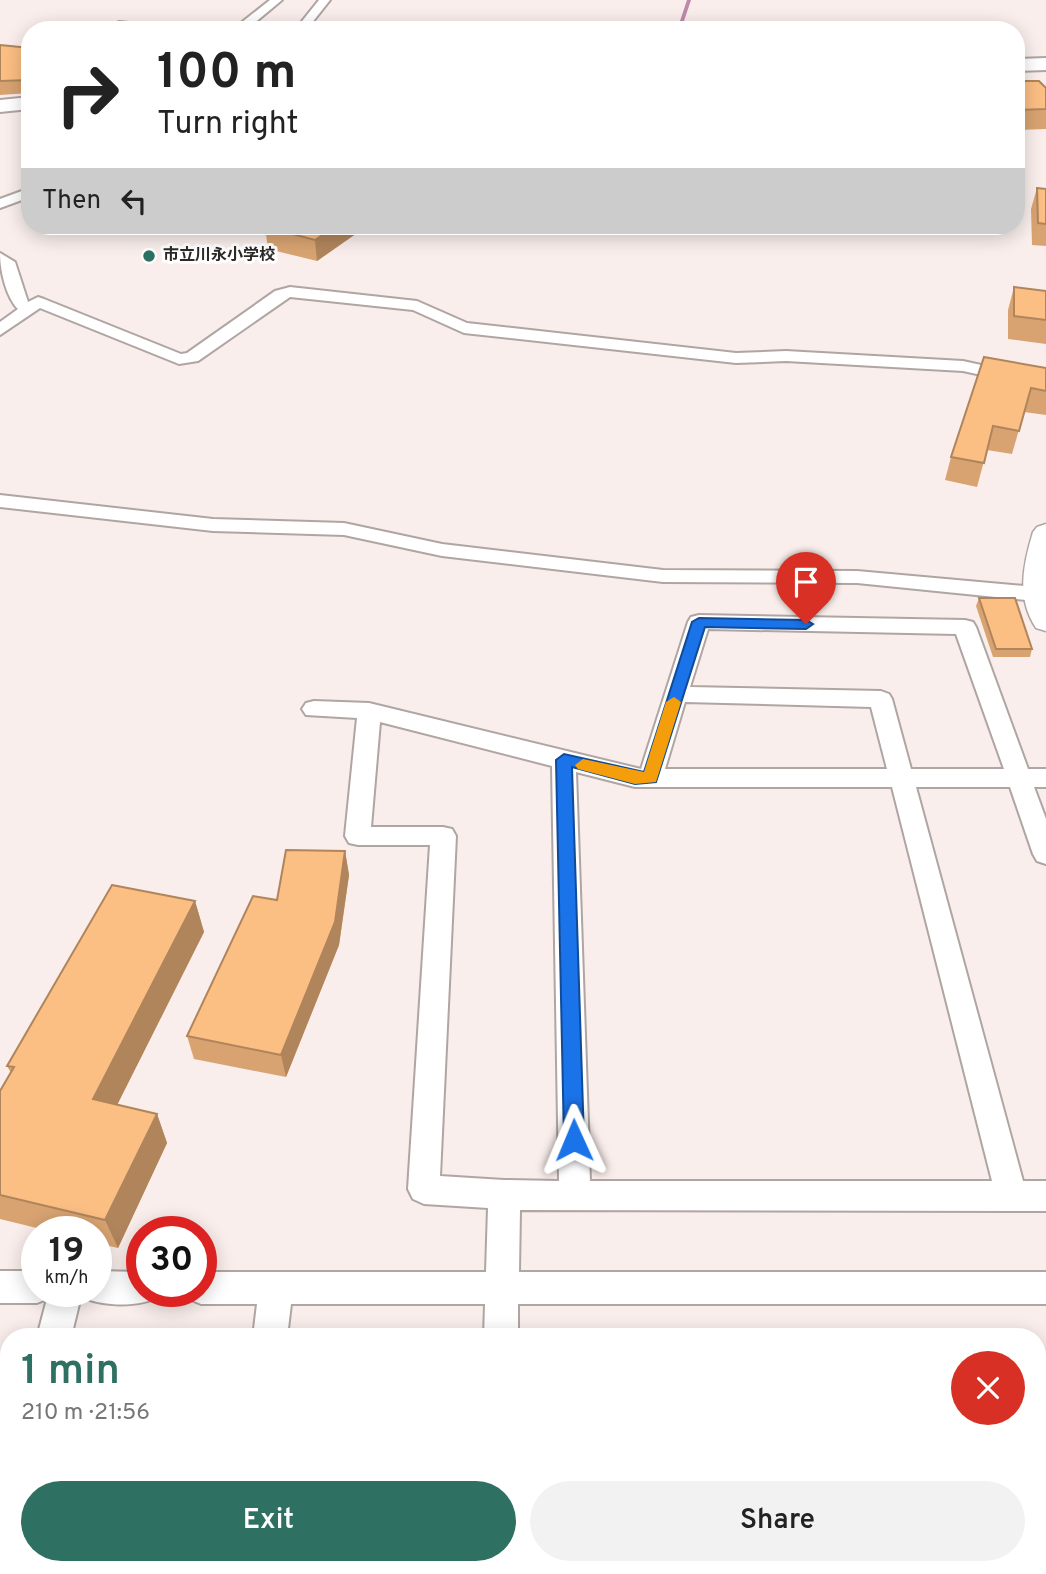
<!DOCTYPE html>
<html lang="en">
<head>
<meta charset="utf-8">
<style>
	:root { --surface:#fff; --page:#f2f2f2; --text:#222; --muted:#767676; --accent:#2e7163 }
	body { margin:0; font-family:Overpass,"Noto Sans JP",sans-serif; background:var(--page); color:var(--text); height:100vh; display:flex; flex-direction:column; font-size:26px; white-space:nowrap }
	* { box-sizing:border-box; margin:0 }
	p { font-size:23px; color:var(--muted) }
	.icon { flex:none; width:38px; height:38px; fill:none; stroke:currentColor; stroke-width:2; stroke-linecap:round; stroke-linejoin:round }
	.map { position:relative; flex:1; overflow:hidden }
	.side { position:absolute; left:0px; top:1328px; width:1046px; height:247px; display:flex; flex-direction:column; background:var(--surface); border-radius:28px 28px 0 0; box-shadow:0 4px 18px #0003 }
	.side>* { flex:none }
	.top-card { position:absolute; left:21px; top:21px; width:1004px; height:214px; border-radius:28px; box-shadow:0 4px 18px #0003; background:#fff; color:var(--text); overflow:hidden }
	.speed { position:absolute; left:21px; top:1216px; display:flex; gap:14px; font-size:35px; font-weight:700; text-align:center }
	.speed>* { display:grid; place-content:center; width:91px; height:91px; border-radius:50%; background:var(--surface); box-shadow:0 4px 18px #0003; line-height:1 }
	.speed small { font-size:18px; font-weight:400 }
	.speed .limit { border:10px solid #d22; background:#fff; color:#111 }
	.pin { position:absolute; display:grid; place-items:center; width:60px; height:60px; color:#fff; margin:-72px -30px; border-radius:50% 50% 50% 0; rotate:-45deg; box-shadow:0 0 7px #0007 }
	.pin .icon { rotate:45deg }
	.me { position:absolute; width:77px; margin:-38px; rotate:359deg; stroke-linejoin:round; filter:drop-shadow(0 0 5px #0008) }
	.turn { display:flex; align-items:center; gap:24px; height:147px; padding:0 21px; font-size:32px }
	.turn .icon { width:91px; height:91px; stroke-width:2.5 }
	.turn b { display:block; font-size:49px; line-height:60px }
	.then { display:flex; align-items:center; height:66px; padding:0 21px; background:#0003; gap:14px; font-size:26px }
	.round { display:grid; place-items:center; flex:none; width:74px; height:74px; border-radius:37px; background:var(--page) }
	.headline { display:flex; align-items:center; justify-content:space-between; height:119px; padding:0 21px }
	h1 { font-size:42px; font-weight:600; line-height:52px; color:var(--accent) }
	.cta { display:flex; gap:14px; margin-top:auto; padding:14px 21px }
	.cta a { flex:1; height:80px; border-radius:42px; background:var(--accent); color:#fff; font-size:28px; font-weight:600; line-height:80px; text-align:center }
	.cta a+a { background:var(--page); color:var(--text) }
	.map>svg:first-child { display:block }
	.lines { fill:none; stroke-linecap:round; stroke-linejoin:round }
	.stream { fill:#be8aac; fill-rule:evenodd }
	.minor-casing { stroke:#afa5a2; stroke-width:4 }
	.tertiary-casing { stroke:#afa5a2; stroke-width:3 }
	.trunk-casing { stroke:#afa5a2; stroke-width:4 }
	.minor { fill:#fff; fill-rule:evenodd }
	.tertiary { fill:#fff; fill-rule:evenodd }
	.trunk { fill:#fff; fill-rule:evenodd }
	.wall { fill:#d8a371 }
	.shaded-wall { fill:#b0855c }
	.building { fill:#fbbe83; stroke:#b0855c; stroke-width:2 }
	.route { fill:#1a73e8; stroke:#114b97; stroke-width:2 }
	.slow { fill:#f59e0b }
	.poi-dot { fill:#2e7163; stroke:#fff; stroke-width:2.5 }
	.labels { text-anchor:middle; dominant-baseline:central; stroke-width:6; stroke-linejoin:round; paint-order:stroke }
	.far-poi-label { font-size:16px; font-weight:bold; fill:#2d2928; stroke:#fff; text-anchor:start }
</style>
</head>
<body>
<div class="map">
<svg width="1046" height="1574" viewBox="0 0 1046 1574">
	<rect width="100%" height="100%" fill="#f9eeeb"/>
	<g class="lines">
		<g class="stream">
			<polygon points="687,0 691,0 681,30 677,30"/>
			<polygon points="30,187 30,190 0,202 0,198"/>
		</g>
		<g class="minor-casing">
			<g id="minor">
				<polygon points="270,0 282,0 246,30 232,30"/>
				<polygon points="319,0 330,0 307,29 289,30 299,25"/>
				<polygon points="119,22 170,27 176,30 115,27 113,25"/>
				<polygon points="30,188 30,197 0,208 0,199"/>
				<path d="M0,253l15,9 13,40 10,-5 6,2 137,55 6,-1 88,-62 15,-4 127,14 50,22 269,30 50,-2 177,10 83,18v10l-83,-18 -177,-10 -50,2 -272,-30 -51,-23 -123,-13 -92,64 -19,3 -139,-56 -40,27v-13l18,-13c-12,-12 -18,-39 -18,-56z"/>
				<polygon points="0,495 213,519 344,523 442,544 663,570 857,571 1046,588 1046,602 857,583 663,582 442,556 344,535 213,531 0,507"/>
				<path d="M699,615l266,5 8,2 3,5 52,142h18v18h-12l12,32v45l-9,-3 -4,-7 -23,-67h-94l107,394h23v30l-526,-1 -1,62h527v32h-528v33h-34l1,-33h-194l-4,33h-34l4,-33h-56l-12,-5 -3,-7h15v-20h285l2,-64 -64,-4 -11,-5 -5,-10 22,-344h-72l-9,-2 -4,-7 12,-118 -51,-3 -4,-6 4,-6 8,-2 55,2 272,66 47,-147 3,-5zM708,629l248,5 48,135h-93l-19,-70 -3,-5 -8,-3 -191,-4zM685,702l186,5 16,62h-222zM380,722l172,44 7,415 -55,-1 -64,-4 16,-340 -4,-7 -9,-2h-72zM576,772l59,15h257l100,394h-402z"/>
				<path d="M0,1271h37v21h59v-21l46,1v20h15l-3,7c-20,8 -50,7 -70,-1l-2,-6 -11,45h-34l10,-38 -10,4h-37z"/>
				<polygon points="9,1511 9,1566 19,1566 16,1574 0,1574 0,1515"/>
				<polygon points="1038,1537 1046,1537 1046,1574 1036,1574 1023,1566 1038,1566"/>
				<polygon points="223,1566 261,1566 260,1574 222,1574"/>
				<rect x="477" y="1566" width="38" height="8"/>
			</g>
		</g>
		<g class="tertiary-casing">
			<path id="tertiary" d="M1046,524v107l-10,-3c-20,-30 -13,-63 -3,-96l4,-5z"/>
		</g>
		<g class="trunk-casing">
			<g id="trunk">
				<polygon points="1046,58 1046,70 1017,71 1017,59"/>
				<polygon points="30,97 30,109 0,112 0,100"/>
			</g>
		</g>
		<use href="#minor" class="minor"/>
		<use href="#tertiary" class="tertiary"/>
		<use href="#trunk" class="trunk"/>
	</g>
	<g class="wall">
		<polygon points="0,45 30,48 30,93 0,95"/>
		<polygon points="1017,81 1046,88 1046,129 1017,130"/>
		<polygon points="1037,188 1046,189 1046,246 1032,245 1031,209"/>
		<polygon points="367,226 317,261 268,249 265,227"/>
		<polygon points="384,226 411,226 404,231"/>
		<polygon points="1014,287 1046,291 1046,344 1008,339 1008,310"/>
		<polygon points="1046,368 1046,415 1024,412 1012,454 987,450 977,487 945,480 951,457"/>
		<polygon points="979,598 1032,649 1030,657 993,657 976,606"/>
		<polygon points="345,851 349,875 339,945 286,1077 194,1059 187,1036 277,900"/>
		<polygon points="195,901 204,932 117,1105 157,1114 167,1143 118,1248 96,1243 96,1232 53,1232 0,1219 0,1091 11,1073 7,1066"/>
	</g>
	<g class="shaded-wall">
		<polygon points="335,226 367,226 317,261 315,240"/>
		<polygon points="404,226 411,226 404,231"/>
		<polygon points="345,851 349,875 339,945 286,1077 281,1055"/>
		<polygon points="195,901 204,932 105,1129 93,1099"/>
		<polygon points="157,1114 167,1143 118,1248 105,1220"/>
	</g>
	<g class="building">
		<polygon points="0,45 30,48 30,80 0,81"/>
		<polygon points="1017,81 1039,81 1046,88 1046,109 1017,110"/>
		<polygon points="1037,188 1046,189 1046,224 1038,223"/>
		<polygon points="267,226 335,226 315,240 265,227"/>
		<polygon points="1014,287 1046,291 1046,320 1014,316"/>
		<polygon points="984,357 1046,368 1046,391 1031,388 1019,431 993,426 984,463 951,457"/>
		<polygon points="979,598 1015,598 1032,649 996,649"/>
		<polygon points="286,850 345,851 335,922 281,1055 187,1036 253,896 277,900"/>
		<polygon points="112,885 195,901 93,1099 157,1114 105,1220 0,1195 0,1091 14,1067 7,1066"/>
	</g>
	<polygon class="route" points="699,618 806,620 813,624 806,629 705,627 656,782 635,784 572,767 584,1140 581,1147 574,1149 567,1147 564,1140 556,760 564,754 644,772 692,622"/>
	<polygon class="slow" points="674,697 681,702 656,782 635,784 578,769 575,765 583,759 644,772 666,702"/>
	<circle class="poi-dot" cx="149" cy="256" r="7"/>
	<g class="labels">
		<g class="far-poi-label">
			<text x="163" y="256">市立川永小学校</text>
		</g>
	</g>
</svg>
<div class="speed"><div>19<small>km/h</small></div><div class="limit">30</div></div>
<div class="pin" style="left:806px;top:624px;background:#d93025"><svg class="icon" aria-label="arrive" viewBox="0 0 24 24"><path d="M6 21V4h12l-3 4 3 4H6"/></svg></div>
<svg class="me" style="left:574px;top:1140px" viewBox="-20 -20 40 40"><path d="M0-17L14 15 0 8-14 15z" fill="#1a73e8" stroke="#fff" stroke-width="4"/></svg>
<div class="top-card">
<div class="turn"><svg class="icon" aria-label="right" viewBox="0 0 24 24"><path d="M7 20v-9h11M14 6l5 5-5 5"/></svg><div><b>100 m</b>Turn right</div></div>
<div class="then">Then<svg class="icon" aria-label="left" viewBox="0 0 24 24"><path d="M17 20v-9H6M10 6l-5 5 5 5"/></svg></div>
</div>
<section class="side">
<div class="headline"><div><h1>1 min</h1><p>210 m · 21:56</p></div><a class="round" style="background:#d93025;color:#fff"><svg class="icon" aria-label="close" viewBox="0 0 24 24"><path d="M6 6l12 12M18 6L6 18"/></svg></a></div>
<div class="cta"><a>Exit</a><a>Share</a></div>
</section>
</div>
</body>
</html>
